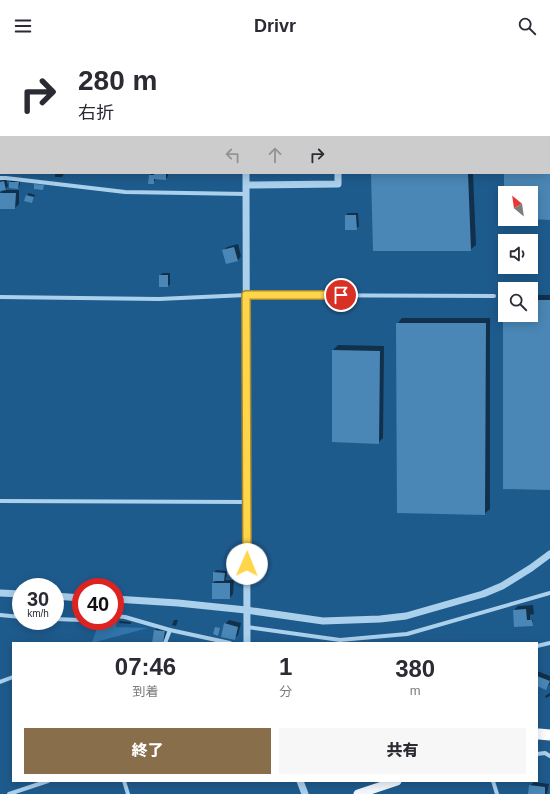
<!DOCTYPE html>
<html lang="ja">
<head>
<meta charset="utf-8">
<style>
	:root { --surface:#fff; --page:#f7f7f7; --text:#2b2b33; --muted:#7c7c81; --accent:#896e4c }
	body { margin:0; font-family:Helvetica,"Noto Sans JP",sans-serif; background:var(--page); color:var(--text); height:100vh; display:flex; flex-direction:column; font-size:15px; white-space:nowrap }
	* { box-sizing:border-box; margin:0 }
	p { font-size:13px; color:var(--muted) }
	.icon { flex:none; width:22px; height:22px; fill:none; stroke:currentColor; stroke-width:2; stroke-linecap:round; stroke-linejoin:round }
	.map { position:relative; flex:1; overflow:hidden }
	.side { position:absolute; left:12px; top:590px; width:526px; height:140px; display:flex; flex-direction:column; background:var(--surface); border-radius:0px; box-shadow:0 2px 10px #0003 }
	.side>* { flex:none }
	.guide { position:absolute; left:0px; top:0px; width:550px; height:122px; box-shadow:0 2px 10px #0003; background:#fff; color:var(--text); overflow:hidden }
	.needle { width:26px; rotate:331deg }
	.fabs { position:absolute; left:498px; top:134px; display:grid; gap:8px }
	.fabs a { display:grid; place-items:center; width:40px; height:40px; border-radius:0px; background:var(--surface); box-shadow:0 2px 10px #0003; font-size:20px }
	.speed { position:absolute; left:12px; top:526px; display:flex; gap:8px; font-size:20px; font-weight:700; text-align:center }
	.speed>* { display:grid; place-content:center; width:52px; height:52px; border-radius:50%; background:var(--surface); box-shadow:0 2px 10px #0003; line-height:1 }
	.speed small { font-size:10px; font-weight:400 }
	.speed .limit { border:6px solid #d22; background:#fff; color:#111 }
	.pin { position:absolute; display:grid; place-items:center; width:34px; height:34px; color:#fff; margin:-17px; border:2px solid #fff; border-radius:50%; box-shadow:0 1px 4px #0007 }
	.me { position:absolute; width:44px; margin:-22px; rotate:1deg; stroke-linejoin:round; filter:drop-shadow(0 0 3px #0008) }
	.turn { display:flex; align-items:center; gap:14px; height:84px; padding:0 12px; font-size:18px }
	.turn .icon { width:52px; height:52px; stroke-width:2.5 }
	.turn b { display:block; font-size:28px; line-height:34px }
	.lanes { display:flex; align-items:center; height:38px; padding:0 12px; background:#0003; justify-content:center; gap:20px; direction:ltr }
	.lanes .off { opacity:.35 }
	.eta { display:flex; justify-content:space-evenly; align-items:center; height:68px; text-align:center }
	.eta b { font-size:24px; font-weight:800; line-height:28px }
	.cta { display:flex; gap:8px; margin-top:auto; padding:8px 12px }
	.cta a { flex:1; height:46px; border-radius:0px; background:var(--accent); color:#fff; font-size:16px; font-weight:800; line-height:46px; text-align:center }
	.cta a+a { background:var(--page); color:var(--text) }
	header { display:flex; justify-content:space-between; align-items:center; height:52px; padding:0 12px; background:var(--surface); font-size:18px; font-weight:800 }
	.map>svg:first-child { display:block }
	.green { fill:#3175aa }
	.shadow { fill:#0007 }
	.building { fill:#4a87b6 }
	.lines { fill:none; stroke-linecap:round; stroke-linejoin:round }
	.minor { stroke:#abd0ec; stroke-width:4 }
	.tertiary { stroke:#abd0ec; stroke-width:7 }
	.primary { stroke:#f1f8ff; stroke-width:9 }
	.motorway { stroke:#fff; stroke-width:11 }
	.route-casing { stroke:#a68a30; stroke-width:10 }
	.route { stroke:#ffd54a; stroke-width:7 }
</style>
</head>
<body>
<header><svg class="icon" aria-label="menu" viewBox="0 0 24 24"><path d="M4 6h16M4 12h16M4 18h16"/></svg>Drivr<svg class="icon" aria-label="search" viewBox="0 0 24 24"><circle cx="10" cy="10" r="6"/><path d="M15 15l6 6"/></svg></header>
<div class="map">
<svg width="550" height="742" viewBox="0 0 550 742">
	<rect width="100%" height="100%" fill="#1e5b8d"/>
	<polygon class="green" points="117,567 116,575 148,576 92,591 99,569 115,569 115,568"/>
	<g class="shadow">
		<polygon points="250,0 270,0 265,1"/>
		<polygon points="505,0 550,0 550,167 531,166 531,141 505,141 505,166 505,121 549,121 549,1"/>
		<polygon points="0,70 1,70 0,106"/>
		<polygon points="55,121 64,121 64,122 62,125 55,125"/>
		<polygon points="152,121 168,121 168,124 166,127 156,126 153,131 150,123"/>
		<polygon points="373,121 473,121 476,193 470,198 372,122"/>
		<polygon points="6,127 8,134 5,138 19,138 19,152 15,156 0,156 0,141 4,137 0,138 0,129"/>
		<polygon points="12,128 20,128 20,133 18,136 10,130"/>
		<polygon points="29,141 35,143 32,150 27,143"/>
		<polygon points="348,161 358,161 359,174 356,177 346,163"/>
		<polygon points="238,192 241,204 238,208 223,199 227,195"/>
		<polygon points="163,221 170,221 170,232 168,234 160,223"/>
		<polygon points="531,243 550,243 550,437 504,436 504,248 505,247 505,263 531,263"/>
		<polygon points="402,266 490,266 490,457 484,462 397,272"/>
		<polygon points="338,293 384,294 383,386 378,391 333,298"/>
		<polygon points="240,515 240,519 237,521 227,522 226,526 225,528 234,528 233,542 230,546 213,531 217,528 214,520 217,518 227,519 230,516"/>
		<polygon points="533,553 534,562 530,563 530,568 533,568 532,573 514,558 518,554"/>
		<polygon points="174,568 178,568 176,574 172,573"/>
		<polygon points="229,568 241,571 238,583 234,587 225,572"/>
		<polygon points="120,569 131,570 131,572 119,571"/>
		<polygon points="157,576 166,577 165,589 163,591 159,591 155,578"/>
		<polygon points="537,619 550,624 550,632 546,636 538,633 537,636"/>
		<polygon points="550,641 550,644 546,646 545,644"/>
		<polygon points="534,730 549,732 547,742 529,742 530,734"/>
	</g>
	<g class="building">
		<polygon points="154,121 166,121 166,128 154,127 154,132 148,132 149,123 154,123"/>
		<polygon points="468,121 471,199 373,199 371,122"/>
		<polygon points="504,121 550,121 550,168 531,167 531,141 504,141"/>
		<polygon points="4,129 6,138 0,139 0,130"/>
		<polygon points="9,130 19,130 18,137 9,136"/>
		<polygon points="34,132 44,133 43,138 34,137"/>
		<polygon points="0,141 16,141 15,157 0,157"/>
		<polygon points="26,143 34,145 32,151 24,149"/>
		<polygon points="345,163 356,163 357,178 345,178"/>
		<polygon points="234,195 238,209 226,212 222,198"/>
		<rect x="159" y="223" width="9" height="12"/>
		<polygon points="503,248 505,248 505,263 531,263 531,248 550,248 550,438 503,437"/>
		<polygon points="396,271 486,271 485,463 397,461"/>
		<polygon points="332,298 380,299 379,392 332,390"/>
		<polygon points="238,517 238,522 227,523 227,518"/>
		<polygon points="213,520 225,521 224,529 213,529"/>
		<rect x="212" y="531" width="18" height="16"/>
		<polygon points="526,557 527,568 532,568 533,574 514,575 513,558"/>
		<polygon points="224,571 238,575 235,588 221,585"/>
		<polygon points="215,575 220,576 218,584 213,582"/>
		<polygon points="154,578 165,579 163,591 152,591"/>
		<polygon points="537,624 550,629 546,638 537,634"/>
		<polygon points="529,733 545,735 545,742 528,742"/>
	</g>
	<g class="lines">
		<g class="minor">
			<polyline points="327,0 327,1"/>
			<polyline points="123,1 123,0"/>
			<polyline points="408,1 408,0"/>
			<polyline points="0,34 1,34"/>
			<polyline points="0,126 6,126 125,140 247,142"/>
			<polyline points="0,245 159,247 246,243 494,244"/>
			<polyline points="0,449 247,450"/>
			<polyline points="0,563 21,565"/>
			<polyline points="115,564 125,565 170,578 165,591"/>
			<polyline points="55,567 81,568"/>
			<polyline points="247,575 340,588 407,582 550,541"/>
			<polyline points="170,578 230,591"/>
			<polyline points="537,594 550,591"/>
			<polyline points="0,630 13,625"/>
			<polyline points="537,702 545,701 550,704"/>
			<polyline points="124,729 128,742"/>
			<polyline points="493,729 497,742"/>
			<polyline points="9,742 48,729"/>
		</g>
		<g class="tertiary">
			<polyline points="245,1 245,0"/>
			<polyline points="456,1 456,0"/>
			<polyline points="246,121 247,591"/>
			<polyline points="247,133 338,132 338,121"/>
			<polyline points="0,541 21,542"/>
			<polyline points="55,544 81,546"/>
			<polyline points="115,547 178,551 246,558 323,569 380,567 406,564 483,542 502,534 531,516 550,502"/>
			<polyline points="300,729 305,742"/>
		</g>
		<polyline class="primary" points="358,742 397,729"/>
		<polyline class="motorway" points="539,682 550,683"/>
	</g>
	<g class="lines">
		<g class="route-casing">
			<polyline id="route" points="247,512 246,243 341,243"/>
		</g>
		<use href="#route" class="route"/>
	</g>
</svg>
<div class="fabs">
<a><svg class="needle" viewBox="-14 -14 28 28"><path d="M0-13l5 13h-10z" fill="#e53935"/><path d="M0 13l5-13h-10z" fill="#7c7c81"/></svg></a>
<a><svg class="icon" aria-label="sound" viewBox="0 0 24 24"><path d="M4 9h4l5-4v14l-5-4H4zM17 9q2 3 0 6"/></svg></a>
<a><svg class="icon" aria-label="search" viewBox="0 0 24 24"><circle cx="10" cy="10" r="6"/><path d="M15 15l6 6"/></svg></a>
</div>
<div class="speed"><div>30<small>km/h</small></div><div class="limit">40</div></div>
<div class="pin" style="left:341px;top:243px;background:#d93025"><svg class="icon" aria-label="arrive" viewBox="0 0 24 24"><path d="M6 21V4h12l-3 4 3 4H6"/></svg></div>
<svg class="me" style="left:247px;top:512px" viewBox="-20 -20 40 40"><circle r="19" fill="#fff"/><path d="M0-13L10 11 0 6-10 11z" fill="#ffd54a"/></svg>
<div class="guide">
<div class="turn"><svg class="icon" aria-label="right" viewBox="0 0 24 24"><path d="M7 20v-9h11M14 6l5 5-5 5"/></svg><div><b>280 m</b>右折</div></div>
<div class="lanes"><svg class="icon off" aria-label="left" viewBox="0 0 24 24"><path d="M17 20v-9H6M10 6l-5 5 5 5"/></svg><svg class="icon off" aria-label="ahead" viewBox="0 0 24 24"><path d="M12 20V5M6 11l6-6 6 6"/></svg><svg class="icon" aria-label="right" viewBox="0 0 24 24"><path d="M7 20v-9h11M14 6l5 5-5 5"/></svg></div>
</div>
<section class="side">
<div class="eta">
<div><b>07:46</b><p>到着</p></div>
<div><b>1</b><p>分</p></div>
<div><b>380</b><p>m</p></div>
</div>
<div class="cta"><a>終了</a><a>共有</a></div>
</section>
</div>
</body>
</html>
